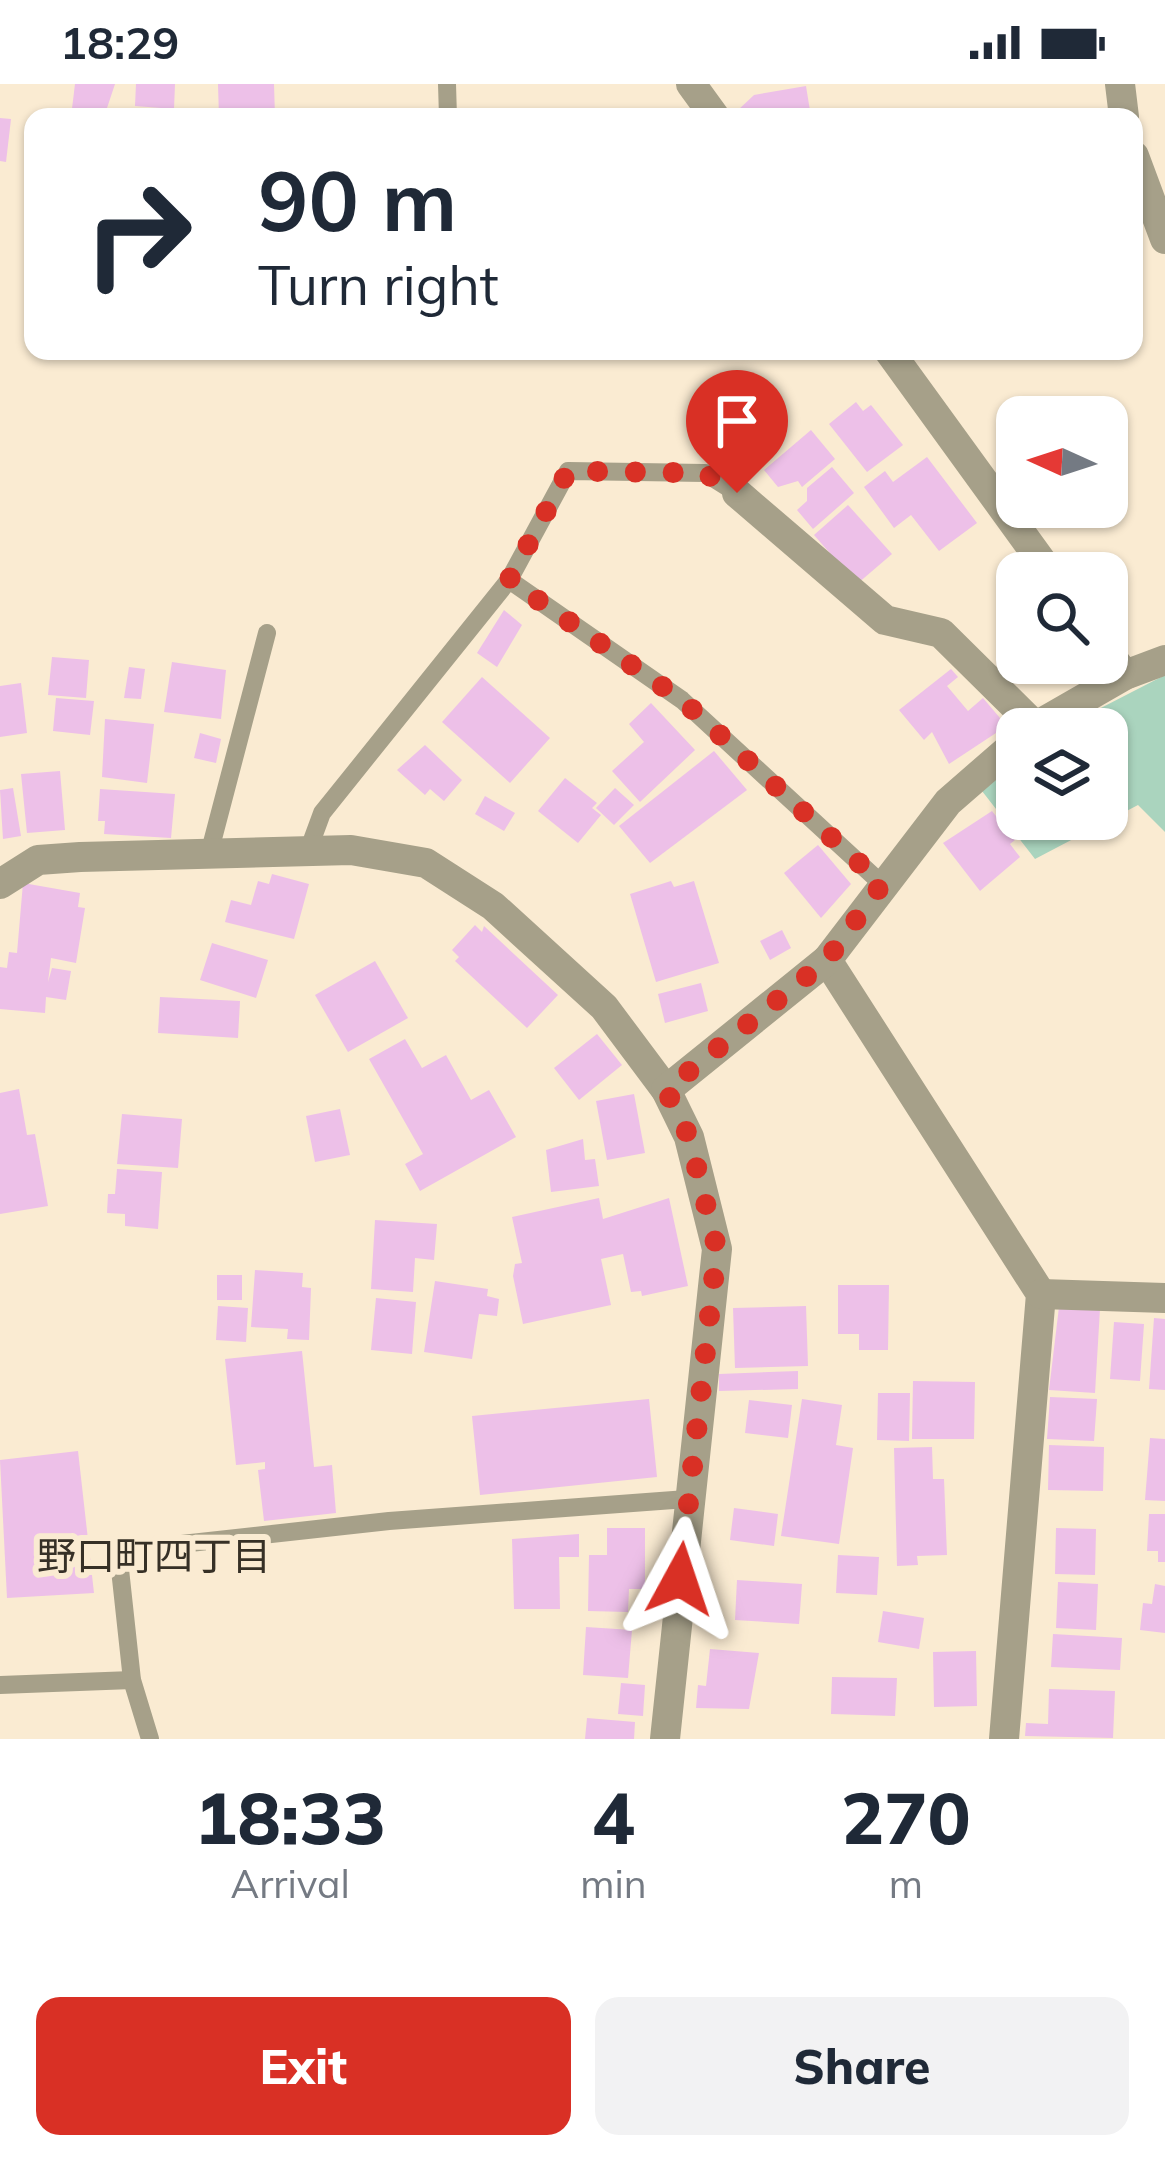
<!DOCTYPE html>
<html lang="en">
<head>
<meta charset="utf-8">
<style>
	:root { --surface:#fff; --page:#f2f2f3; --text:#1f2937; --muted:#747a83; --accent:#d93025 }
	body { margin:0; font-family:Mulish,"Noto Sans JP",sans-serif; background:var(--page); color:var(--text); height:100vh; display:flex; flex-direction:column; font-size:45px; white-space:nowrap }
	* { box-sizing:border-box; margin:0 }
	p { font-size:39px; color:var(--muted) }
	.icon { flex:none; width:66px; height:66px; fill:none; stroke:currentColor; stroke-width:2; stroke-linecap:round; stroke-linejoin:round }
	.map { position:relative; height:1655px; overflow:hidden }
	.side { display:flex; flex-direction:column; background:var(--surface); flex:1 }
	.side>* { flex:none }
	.guide { position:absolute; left:24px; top:24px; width:1119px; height:252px; border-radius:24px; box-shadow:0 3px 9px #0004; background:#fff; color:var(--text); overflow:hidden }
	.needle { width:78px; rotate:273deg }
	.tools { position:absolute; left:996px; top:312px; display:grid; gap:24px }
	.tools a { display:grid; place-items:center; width:132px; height:132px; border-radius:24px; background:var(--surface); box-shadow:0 3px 9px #0004; font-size:60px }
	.pin { position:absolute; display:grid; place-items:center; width:102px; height:102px; color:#fff; margin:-123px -51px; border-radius:50% 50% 50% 0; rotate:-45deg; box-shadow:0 0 12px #0007 }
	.pin .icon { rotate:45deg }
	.me { position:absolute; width:132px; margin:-66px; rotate:5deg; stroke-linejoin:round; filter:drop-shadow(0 0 9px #0008) }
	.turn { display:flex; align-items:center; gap:42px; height:252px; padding:0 36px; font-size:54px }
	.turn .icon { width:156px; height:156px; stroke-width:2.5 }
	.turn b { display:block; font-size:84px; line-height:102px }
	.eta { display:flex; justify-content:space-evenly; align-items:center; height:204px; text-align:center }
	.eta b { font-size:72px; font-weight:800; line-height:84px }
	.button { display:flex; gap:24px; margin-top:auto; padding:24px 36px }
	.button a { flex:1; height:138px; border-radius:24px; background:var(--accent); color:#fff; font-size:48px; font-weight:800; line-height:138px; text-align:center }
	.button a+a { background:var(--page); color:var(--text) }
	.status { display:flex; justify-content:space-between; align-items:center; height:84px; padding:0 60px; background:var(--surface); direction:ltr }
	.status svg { height:33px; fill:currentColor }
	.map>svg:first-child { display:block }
	.green { fill:#aad4be }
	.building { fill:#edc0e8 }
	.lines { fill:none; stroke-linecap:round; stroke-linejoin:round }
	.service { stroke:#a6a089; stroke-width:18 }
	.minor { stroke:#a6a089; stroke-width:30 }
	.route { stroke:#d93025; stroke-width:21; stroke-dasharray:0 37.8 }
	.labels { text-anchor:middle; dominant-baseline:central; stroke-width:12; stroke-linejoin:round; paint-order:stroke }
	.neighbourhood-label { font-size:39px; fill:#363026; stroke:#faebd2 }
</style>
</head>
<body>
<div class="status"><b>18:29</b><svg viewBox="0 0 49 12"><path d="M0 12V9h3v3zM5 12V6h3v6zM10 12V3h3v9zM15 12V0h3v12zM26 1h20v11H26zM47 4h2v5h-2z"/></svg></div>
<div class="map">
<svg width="1165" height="1655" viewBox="0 0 1165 1655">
	<rect width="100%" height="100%" fill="#faebd2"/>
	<polygon class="green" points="1165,591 1165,748 1138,721 1035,775 982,707 1017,678 1017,735 1107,735 1107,645 1060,645"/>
	<g class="building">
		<polygon points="75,0 115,0 104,33 71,33"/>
		<polygon points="136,0 175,0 174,25 135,22"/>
		<polygon points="218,0 274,0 275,33 219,33"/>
		<polygon points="806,2 811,33 741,33 737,27 754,11"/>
		<polygon points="0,34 11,35 6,78 0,77"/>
		<polygon points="856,318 863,327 871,321 903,361 867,388 829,340"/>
		<polygon points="811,346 835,375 802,403 798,397 778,403 764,386"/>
		<polygon points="927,373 977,439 939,467 911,431 894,444 864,403 885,387 893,398"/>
		<polygon points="832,383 854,409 813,445 797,426 807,417 807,404"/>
		<polygon points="848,421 892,470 857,500 814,451"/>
		<polygon points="504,526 522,541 497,583 477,569"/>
		<polygon points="52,573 89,576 86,614 48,611"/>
		<polygon points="172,578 226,586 221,635 164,628"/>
		<polygon points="129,583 145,585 141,615 124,614"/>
		<polygon points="951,585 958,593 947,602 968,627 983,614 1000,634 999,647 949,680 932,648 924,656 899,626"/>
		<polygon points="482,593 550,654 510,699 442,638"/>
		<polygon points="21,599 27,649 0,653 0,602"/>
		<polygon points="56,614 94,617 90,651 53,647"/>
		<polygon points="651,619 695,666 640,718 612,687 644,658 629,640"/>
		<polygon points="1112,629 1122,655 1107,661 1107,645 1089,645 1087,638"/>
		<polygon points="105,635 154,640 147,699 102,693"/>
		<polygon points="200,649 221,655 216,679 194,674"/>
		<polygon points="425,661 462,696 444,717 430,705 425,711 397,686"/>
		<polygon points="714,667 747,706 650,779 619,742"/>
		<polygon points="60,687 65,746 27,749 21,690"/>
		<polygon points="565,694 597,719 592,724 601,731 578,759 538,727"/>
		<polygon points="13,704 21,752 3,755 0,706"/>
		<polygon points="615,704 634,721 614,741 596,724"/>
		<polygon points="100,705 175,710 171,754 104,750 105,737 98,737"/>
		<polygon points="485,712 515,729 504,747 475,730"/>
		<polygon points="992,727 1015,756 1010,760 1020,773 980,807 943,759"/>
		<polygon points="818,761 851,800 821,834 784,789"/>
		<polygon points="272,790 309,800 294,855 225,838 231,816 251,821 258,797 269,800"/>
		<polygon points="671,797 674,803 694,797 719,879 656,898 630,810"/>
		<polygon points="23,799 80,809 78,823 85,824 76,879 51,874 48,898 52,884 71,887 66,916 46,913 45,929 0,925 0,883 7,884 9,868 17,869"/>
		<polygon points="475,841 482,848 484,842 558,911 527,944 455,877 459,873 452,866"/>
		<polygon points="782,846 791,864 770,876 760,857"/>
		<polygon points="212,859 268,876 256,914 200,896"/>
		<polygon points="375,877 408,934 348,968 315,911"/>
		<polygon points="701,899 708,927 665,939 658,910"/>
		<polygon points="160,913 240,917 238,954 158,949"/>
		<polygon points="597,950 622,981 579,1016 554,984"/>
		<polygon points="405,955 422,984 446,971 471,1016 489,1006 516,1053 420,1107 405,1080 423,1070 369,975"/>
		<polygon points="19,1005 27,1051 35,1050 48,1122 0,1130 0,1009"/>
		<polygon points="634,1010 645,1069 607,1076 596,1017"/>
		<polygon points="340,1025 350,1071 315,1078 306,1032"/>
		<polygon points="122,1030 182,1035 178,1084 117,1080"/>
		<polygon points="583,1055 585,1076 595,1075 599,1102 551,1108 546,1066"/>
		<polygon points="117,1085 162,1088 158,1145 125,1142 125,1130 107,1129 108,1110 115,1110"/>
		<polygon points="599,1114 603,1135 669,1114 688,1202 642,1212 641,1207 631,1208 623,1170 601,1175 611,1221 523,1240 513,1192 515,1180 522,1179 512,1133"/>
		<polygon points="375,1136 437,1140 434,1176 415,1174 413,1208 371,1205"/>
		<polygon points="255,1186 303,1189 302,1203 311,1204 309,1256 287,1255 288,1245 251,1243"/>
		<rect x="217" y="1191" width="25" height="25"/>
		<polygon points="435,1197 488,1205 487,1212 499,1215 497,1232 479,1230 472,1275 424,1268"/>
		<polygon points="838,1201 889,1201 888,1266 859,1266 859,1250 838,1250"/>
		<polygon points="376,1214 416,1218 412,1270 371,1266"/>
		<polygon points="218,1222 248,1224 246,1258 216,1256"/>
		<polygon points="806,1222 808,1282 735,1284 733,1224"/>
		<polygon points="1059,1223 1100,1225 1095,1309 1049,1306"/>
		<polygon points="1154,1234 1165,1235 1165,1306 1149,1305"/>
		<polygon points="1114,1238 1144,1240 1140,1297 1110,1295"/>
		<polygon points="302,1267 314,1383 332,1381 336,1429 264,1437 258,1386 265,1385 265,1378 236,1381 225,1275"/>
		<polygon points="798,1287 798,1305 719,1307 719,1290"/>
		<polygon points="913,1297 975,1298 974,1355 912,1355"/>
		<polygon points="878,1309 910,1309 909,1357 877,1356"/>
		<polygon points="1050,1313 1097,1315 1094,1357 1047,1355"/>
		<polygon points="649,1315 657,1393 480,1411 472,1332"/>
		<polygon points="802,1315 842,1321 836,1361 853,1364 839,1460 781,1452"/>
		<polygon points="749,1316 792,1321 788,1354 745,1349"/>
		<polygon points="1150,1354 1165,1355 1165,1417 1145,1416"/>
		<polygon points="1049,1361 1104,1363 1103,1407 1048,1406"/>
		<polygon points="932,1363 933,1395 944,1395 947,1471 917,1472 918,1481 897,1482 894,1364"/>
		<polygon points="78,1367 94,1509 7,1514 0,1376"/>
		<polygon points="734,1424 778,1430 774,1462 730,1456"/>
		<polygon points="1149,1430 1165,1430 1165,1478 1158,1478 1158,1467 1147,1467"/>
		<polygon points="607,1444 645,1444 645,1505 629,1505 628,1528 588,1527 589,1471 607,1471"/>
		<polygon points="1056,1444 1096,1445 1095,1491 1055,1490"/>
		<polygon points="579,1450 579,1473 559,1473 560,1525 514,1525 512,1455"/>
		<polygon points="838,1471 879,1473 877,1511 836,1509"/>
		<polygon points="737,1496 802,1500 799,1540 735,1536"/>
		<polygon points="1058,1498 1098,1500 1096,1546 1056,1544"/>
		<polygon points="1155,1500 1165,1502 1165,1549 1140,1546 1143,1519 1152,1520"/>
		<polygon points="883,1527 924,1534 919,1565 878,1558"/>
		<polygon points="586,1543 632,1546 628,1594 583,1591"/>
		<polygon points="1053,1550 1122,1554 1120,1586 1051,1583"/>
		<polygon points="710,1565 759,1569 749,1625 696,1624 698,1601 706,1602"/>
		<polygon points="976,1567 977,1622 934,1623 933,1568"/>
		<polygon points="832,1593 897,1594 895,1632 831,1630"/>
		<polygon points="621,1599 645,1601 643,1632 618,1630"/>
		<polygon points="1049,1605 1115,1607 1113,1654 1025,1652 1026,1639 1048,1640"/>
		<polygon points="587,1634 635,1638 634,1655 585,1655"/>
	</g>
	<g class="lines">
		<g class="service">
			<polyline points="447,0 448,33"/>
			<polyline points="509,496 682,616 882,800"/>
			<polyline points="308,767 322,729 509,496 568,387 705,389 737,409"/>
			<polyline points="209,770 267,549"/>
			<polyline points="0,1601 132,1596"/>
			<polyline points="150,1655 132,1596 118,1467 389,1437 687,1415"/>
		</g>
		<g class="minor">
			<polyline points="691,0 715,33"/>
			<polyline points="1120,0 1124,33"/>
			<polyline points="1134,72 1165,155"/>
			<polyline points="889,267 1050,489"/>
			<polyline points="737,409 885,536 941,549 1035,642"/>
			<polyline points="1107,567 1125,591"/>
			<polyline points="1031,645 1125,591 1165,576"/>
			<polyline points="0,800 38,776 80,773 351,766 426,779 493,822 604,923 666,1006 689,1053 717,1165 665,1655"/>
			<polyline points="827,876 1041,1210 1004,1655"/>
			<polyline points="666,1006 827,876 948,718 1017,658"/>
			<polyline points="1041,1210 1165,1214"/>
		</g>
	</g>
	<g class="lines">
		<polyline class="route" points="680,1495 717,1165 689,1053 666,1006 827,876 882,800 682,616 509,496 568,387 705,389 737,409"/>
	</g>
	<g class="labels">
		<g class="neighbourhood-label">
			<text x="154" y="1471">野口町四丁目</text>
		</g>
	</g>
</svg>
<div class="tools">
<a><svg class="needle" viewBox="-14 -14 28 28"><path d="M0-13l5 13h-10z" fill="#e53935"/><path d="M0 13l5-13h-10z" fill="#747a83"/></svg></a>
<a><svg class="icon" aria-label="search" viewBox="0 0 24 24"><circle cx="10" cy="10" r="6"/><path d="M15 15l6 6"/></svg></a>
<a><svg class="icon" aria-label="layers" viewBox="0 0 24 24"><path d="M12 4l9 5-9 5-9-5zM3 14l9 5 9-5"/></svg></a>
</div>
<div class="pin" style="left:737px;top:409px;background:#d93025"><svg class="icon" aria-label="arrive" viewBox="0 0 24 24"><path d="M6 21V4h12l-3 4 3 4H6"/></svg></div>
<svg class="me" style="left:680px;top:1495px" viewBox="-20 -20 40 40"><path d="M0-17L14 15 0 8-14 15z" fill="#d93025" stroke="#fff" stroke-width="4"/></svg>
<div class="guide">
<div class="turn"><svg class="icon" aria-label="right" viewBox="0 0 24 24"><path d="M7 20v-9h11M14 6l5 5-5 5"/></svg><div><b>90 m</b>Turn right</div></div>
</div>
</div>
<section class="side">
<div class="eta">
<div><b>18:33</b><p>Arrival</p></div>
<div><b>4</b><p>min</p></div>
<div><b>270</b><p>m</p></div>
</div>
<div class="button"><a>Exit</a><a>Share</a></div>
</section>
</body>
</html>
